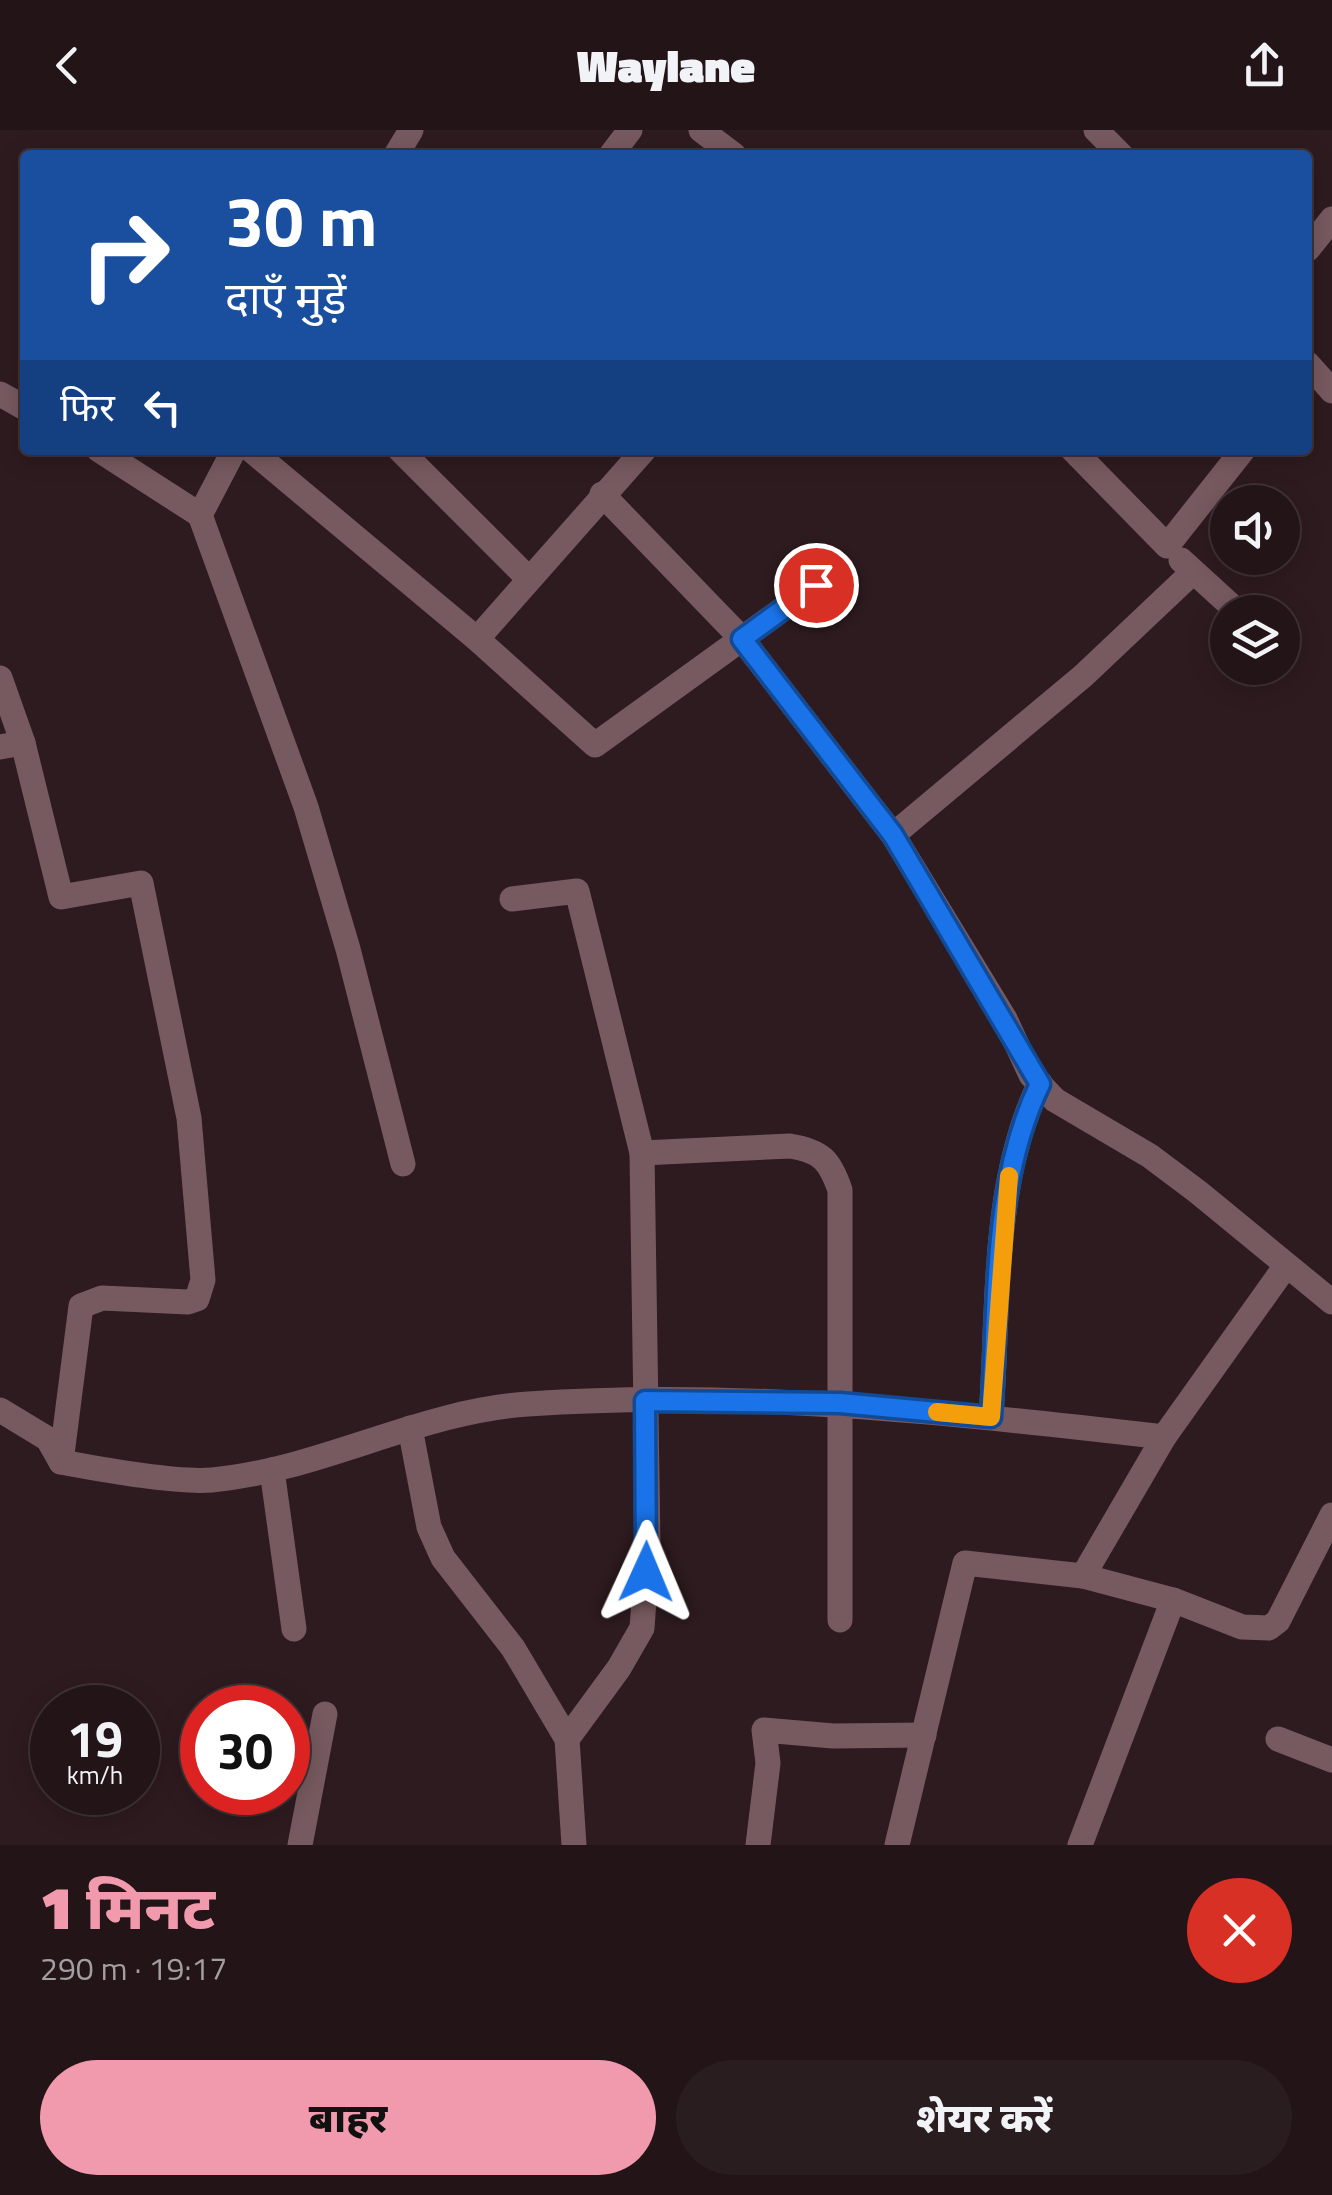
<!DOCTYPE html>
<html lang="hi">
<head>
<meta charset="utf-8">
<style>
	:root { --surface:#221417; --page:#2a1d20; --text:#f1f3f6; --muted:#a29ea1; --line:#3f3336; --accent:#f29aad }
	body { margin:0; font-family:"Titillium Web","Noto Sans Devanagari",sans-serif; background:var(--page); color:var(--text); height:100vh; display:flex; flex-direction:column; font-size:38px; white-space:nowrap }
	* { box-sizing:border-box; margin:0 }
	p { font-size:32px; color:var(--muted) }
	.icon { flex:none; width:55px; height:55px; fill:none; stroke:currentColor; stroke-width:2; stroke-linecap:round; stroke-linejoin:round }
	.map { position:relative; height:1715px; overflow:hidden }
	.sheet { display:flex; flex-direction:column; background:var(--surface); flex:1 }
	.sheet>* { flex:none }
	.guide { position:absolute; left:20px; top:20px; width:1292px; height:305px; border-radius:10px; box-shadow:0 5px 25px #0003,0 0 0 2px var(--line); background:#1a4fa0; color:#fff; overflow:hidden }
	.fabs { position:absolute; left:1210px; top:355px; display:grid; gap:20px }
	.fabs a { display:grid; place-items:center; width:90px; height:90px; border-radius:50%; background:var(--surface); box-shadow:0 5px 25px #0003,0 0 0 2px var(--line); font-size:50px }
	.speed { position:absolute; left:30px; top:1555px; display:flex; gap:20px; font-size:50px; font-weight:700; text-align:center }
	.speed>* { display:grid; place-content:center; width:130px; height:130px; border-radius:50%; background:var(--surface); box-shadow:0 5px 25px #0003,0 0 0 2px var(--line); line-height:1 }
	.speed small { font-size:25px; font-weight:400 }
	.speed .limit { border:15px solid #d22; background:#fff; color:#111 }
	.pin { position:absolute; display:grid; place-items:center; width:85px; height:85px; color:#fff; margin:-42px; border:5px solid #fff; border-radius:50%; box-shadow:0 2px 10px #0007 }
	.me { position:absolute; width:110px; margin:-55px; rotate:1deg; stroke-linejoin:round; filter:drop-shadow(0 0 8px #0008) }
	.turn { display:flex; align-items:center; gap:35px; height:210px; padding:0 40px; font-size:45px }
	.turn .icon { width:130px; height:130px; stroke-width:2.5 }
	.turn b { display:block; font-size:70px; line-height:85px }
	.then { display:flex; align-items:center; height:95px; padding:0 40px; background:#0003; gap:20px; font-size:38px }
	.round { display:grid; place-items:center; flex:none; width:105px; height:105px; border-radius:52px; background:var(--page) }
	.head { display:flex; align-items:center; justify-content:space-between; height:170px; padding:0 40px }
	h1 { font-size:60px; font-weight:800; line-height:75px; color:var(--accent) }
	.button { display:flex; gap:20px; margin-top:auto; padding:20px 40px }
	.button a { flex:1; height:115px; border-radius:60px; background:var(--accent); color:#111; font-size:40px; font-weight:800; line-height:115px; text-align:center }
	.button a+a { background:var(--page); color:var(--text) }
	header { display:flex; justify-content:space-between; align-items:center; height:130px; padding:0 40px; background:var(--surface); font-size:45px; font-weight:800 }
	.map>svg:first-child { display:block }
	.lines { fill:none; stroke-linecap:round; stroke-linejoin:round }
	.minor { stroke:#775a5f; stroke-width:25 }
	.route-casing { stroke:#114b97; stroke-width:25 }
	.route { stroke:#1a73e8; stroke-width:18 }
	.slow { stroke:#f59e0b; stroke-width:18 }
</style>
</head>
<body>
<header><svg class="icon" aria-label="back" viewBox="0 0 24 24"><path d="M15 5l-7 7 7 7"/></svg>Waylane<svg class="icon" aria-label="share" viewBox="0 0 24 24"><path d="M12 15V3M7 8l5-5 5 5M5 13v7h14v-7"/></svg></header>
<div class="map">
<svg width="1332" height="1715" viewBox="0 0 1332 1715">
	<rect width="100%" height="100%" fill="#2e1b1f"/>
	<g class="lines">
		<g class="minor">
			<polyline points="701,0 734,25"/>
			<polyline points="1096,0 1121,25"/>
			<polyline points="396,25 411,0"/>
			<polyline points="611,25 630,0"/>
			<polyline points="1308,119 1332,89"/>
			<polyline points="1308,234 1332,261"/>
			<polyline points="0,264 25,278"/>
			<polyline points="99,320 200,385 234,320"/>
			<polyline points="251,320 477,509 595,615 841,437"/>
			<polyline points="400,320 529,449"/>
			<polyline points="1073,320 1167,416 1243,320"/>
			<polyline points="602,364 742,509 893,705"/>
			<polyline points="200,385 306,677 348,819 403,1034"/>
			<polyline points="1181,430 1238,482"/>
			<polyline points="1193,442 1083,546 893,705 1005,889 1031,945 1055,970 1150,1026 1198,1062 1332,1172"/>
			<polyline points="477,509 644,320"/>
			<polyline points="1282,522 1286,525"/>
			<polyline points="0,548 23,613 0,617"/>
			<polyline points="23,613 61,767 141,753 189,988 203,1150 197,1169 188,1172 102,1168 81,1176 61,1332"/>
			<polyline points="512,769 577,761 642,1023 648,1414 642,1498 619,1538 567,1609"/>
			<path d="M642,1023l148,-7c32,5 40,15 50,44v430"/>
			<path d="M0,1280l48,29 13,23c39,7 113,21 151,18 108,-10 208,-69 316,-76 213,-15 425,9 636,33"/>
			<path d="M991,1287c8,-110 0,-233 49,-334"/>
			<polyline points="410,1298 429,1397 443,1428 513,1518 567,1609 574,1715"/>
			<polyline points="272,1340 294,1499"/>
			<polyline points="1173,1470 1242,1497 1269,1498 1278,1491 1332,1385"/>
			<polyline points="1278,1609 1332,1630"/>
			<polyline points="300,1715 325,1584"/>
			<polyline points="758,1715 768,1633 764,1600 833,1606 924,1605"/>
			<polyline points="897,1715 965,1433 1083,1446 1164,1307 1285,1137"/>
			<polyline points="1080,1715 1173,1470 1083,1446"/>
		</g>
	</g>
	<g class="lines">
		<g class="route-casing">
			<path id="route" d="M646,1442l-1,-171 195,2 151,14c8,-110 0,-232 49,-333l-147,-249 -151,-196 74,-54"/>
		</g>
		<use href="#route" class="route"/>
		<polyline class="slow" points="937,1282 991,1287 1009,1046"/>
	</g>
</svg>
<div class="fabs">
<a><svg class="icon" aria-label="sound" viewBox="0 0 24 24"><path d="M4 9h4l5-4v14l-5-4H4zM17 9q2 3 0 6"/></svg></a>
<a><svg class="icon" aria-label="layers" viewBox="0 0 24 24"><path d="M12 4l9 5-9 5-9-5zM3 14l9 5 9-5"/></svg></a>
</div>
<div class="speed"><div>19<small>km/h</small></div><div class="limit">30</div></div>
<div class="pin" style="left:816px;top:455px;background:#d93025"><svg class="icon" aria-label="arrive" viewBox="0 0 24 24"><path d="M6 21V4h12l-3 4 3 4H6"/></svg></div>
<svg class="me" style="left:646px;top:1442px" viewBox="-20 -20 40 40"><path d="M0-17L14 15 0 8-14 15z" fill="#1a73e8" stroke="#fff" stroke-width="4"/></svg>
<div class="guide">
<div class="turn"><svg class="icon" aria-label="right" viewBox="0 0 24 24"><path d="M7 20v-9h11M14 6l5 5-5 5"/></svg><div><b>30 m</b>दाएँ मुड़ें</div></div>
<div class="then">फिर<svg class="icon" aria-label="left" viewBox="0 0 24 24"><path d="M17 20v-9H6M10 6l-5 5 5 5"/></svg></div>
</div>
</div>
<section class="sheet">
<div class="head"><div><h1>1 मिनट</h1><p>290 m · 19:17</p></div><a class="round" style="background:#d93025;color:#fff"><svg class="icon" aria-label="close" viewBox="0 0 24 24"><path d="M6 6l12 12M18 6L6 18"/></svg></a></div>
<div class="button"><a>बाहर</a><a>शेयर करें</a></div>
</section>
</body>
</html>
